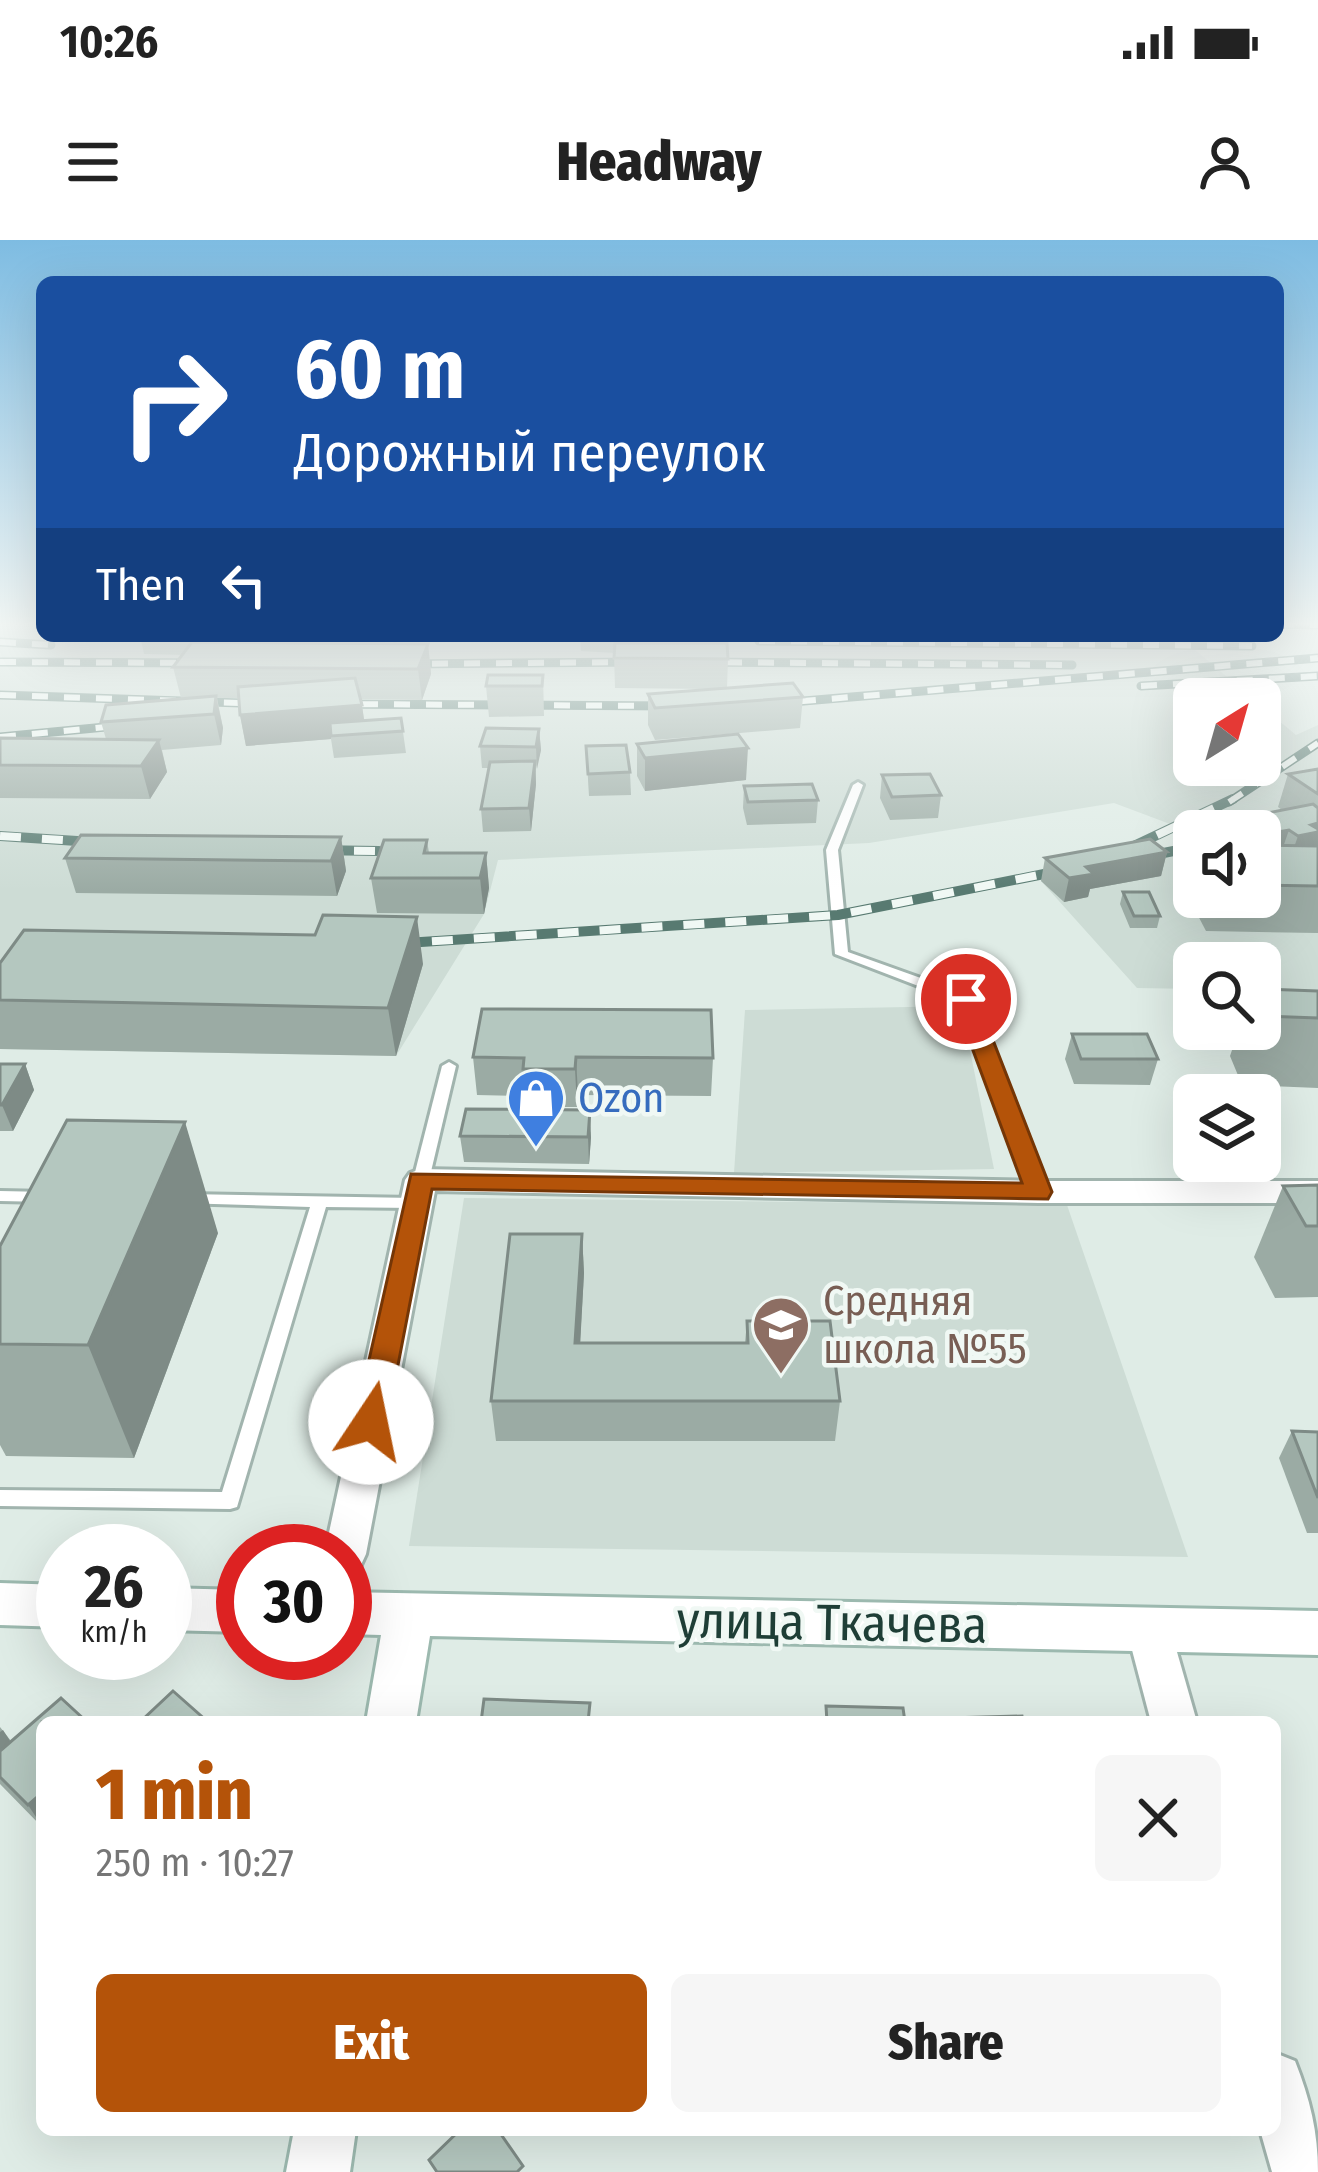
<!DOCTYPE html>
<html lang="en">
<head>
<meta charset="utf-8">
<style>
	:root { --surface:#fff; --page:#f6f6f6; --text:#222; --muted:#767676; --accent:#b45309 }
	body { margin:0; font-family:"Fira Sans Condensed",sans-serif; background:var(--page); color:var(--text); height:100vh; display:flex; flex-direction:column; font-size:45px; white-space:nowrap }
	* { box-sizing:border-box; margin:0 }
	p { font-size:39px; color:var(--muted) }
	.icon { flex:none; width:66px; height:66px; fill:none; stroke:currentColor; stroke-width:2; stroke-linecap:round; stroke-linejoin:round }
	.map { position:relative; flex:1; overflow:hidden }
	.side { position:absolute; left:36px; top:1476px; width:1245px; height:420px; display:flex; flex-direction:column; background:var(--surface); border-radius:18px; box-shadow:0 12px 48px #0002 }
	.side>* { flex:none }
	.top-card { position:absolute; left:36px; top:36px; width:1248px; height:366px; border-radius:18px; box-shadow:0 12px 48px #0002; background:#1a4fa0; color:#fff; overflow:hidden }
	.needle { width:78px; rotate:37deg }
	.tools { position:absolute; left:1173px; top:438px; display:grid; gap:24px }
	.tools a { display:grid; place-items:center; width:108px; height:108px; border-radius:18px; background:var(--surface); box-shadow:0 12px 48px #0002; font-size:60px }
	.speed { position:absolute; left:36px; top:1284px; display:flex; gap:24px; font-size:60px; font-weight:700; text-align:center }
	.speed>* { display:grid; place-content:center; width:156px; height:156px; border-radius:50%; background:var(--surface); box-shadow:0 12px 48px #0002; line-height:1 }
	.speed small { font-size:30px; font-weight:400 }
	.speed .limit { border:18px solid #d22; background:#fff; color:#111 }
	.pin { position:absolute; display:grid; place-items:center; width:102px; height:102px; color:#fff; margin:-51px; border:6px solid #fff; border-radius:50%; box-shadow:0 3px 12px #0007 }
	.me { position:absolute; width:132px; margin:-66px; rotate:11deg; stroke-linejoin:round; filter:drop-shadow(0 0 9px #0008) }
	.turn { display:flex; align-items:center; gap:42px; height:252px; padding:0 60px; font-size:54px }
	.turn .icon { width:156px; height:156px; stroke-width:2.5 }
	.turn b { display:block; font-size:84px; line-height:102px }
	.then { display:flex; align-items:center; height:114px; padding:0 60px; background:#0003; gap:24px; font-size:45px }
	.round { display:grid; place-items:center; flex:none; width:126px; height:126px; border-radius:18px; background:var(--page) }
	.head { display:flex; align-items:center; justify-content:space-between; height:204px; padding:0 60px }
	h1 { font-size:72px; font-weight:800; line-height:90px; color:var(--accent) }
	.primary-button { display:flex; gap:24px; margin-top:auto; padding:24px 60px }
	.primary-button a { flex:1; height:138px; border-radius:18px; background:var(--accent); color:#fff; font-size:48px; font-weight:800; line-height:138px; text-align:center }
	.primary-button a+a { background:var(--page); color:var(--text) }
	.status { display:flex; justify-content:space-between; align-items:center; height:84px; padding:0 60px; background:var(--surface); direction:ltr }
	.status svg { height:33px; fill:currentColor }
	header { display:flex; justify-content:space-between; align-items:center; height:156px; padding:0 60px; background:var(--surface); font-size:54px; font-weight:800 }
	.map>svg:first-child { display:block }
	.built { fill:#cddcd5 }
	.lines { fill:none; stroke-linecap:round; stroke-linejoin:round }
	.lane-casing { stroke:#a1b4ae; stroke-width:6 }
	.street-casing { stroke:#a1b4ae; stroke-width:6 }
	.secondary-casing { stroke:#9cb9af; stroke-width:6 }
	.lane { fill:#fff; fill-rule:evenodd }
	.street { fill:#fff; fill-rule:evenodd }
	.secondary { fill:#fff; fill-rule:evenodd }
	.rail-far1-casing { stroke:#587a71; stroke-width:9 }
	.rail-casing { stroke:#587a71; stroke-width:10 }
	.rail-far1 { stroke:#f0f8f4; stroke-width:6; stroke-dasharray:16; stroke-linecap:butt }
	.rail { stroke:#f0f8f4; stroke-width:8; stroke-dasharray:21; stroke-linecap:butt }
	.wall { fill:#9baba4 }
	.shaded-wall { fill:#7e8b86 }
	.building { fill:#b4c7bf; stroke:#7e8b86; stroke-width:3 }
	.route { fill:#b45309; stroke:#753606; stroke-width:3 }
	.labels { text-anchor:middle; dominant-baseline:central; stroke-width:9; stroke-linejoin:round; paint-order:stroke }
	.shop-label { font-size:42px; fill:#366cbe; stroke:#f0f8f4; text-anchor:start }
	.education-label { font-size:42px; fill:#785e54; stroke:#f0f8f4; text-anchor:start }
	.near-street-label { font-size:51px; fill:#1e3e36; stroke:#f0f8f4 }
</style>
</head>
<body>
<div class="status"><b>10:26</b><svg viewBox="0 0 49 12"><path d="M0 12V9h3v3zM5 12V6h3v6zM10 12V3h3v9zM15 12V0h3v12zM26 1h20v11H26zM47 4h2v5h-2z"/></svg></div>
<header><svg class="icon" aria-label="menu" viewBox="0 0 24 24"><path d="M4 6h16M4 12h16M4 18h16"/></svg>Headway<svg class="icon" aria-label="person" viewBox="0 0 24 24"><circle cx="12" cy="8" r="4"/><path d="M4 21q1-7 8-7t8 7"/></svg></header>
<div class="map">
<svg width="1318" height="1932" viewBox="0 0 1318 1932">
	<rect width="100%" height="100%" fill="#dfece6"/>
	<g class="built">
		<polygon points="0,381 42,381 42,396 1186,402 1253,459 1194,459 1194,525 1260,525 1260,465 1296,495 1318,485 1318,783 1260,750 1260,723 1194,723 1194,749 1137,748 1041,641 1194,610 1194,657 1260,657 1260,591 1194,593 1114,563 869,603 498,620 484,674 396,816 0,809"/>
		<polygon points="961,766 994,929 734,933 745,770"/>
		<polygon points="464,958 1067,965 1188,1317 409,1306"/>
	</g>
	<g class="lines">
		<g class="lane-casing">
			<g id="lane">
				<polygon points="858,542 863,545 838,610 848,712 971,756 1047,952 1045,956 1033,956 1031,952 960,762 835,714 826,610 853,545"/>
				<polygon points="449,822 456,826 429,940 421,945 413,940 442,826"/>
				<polygon points="0,951 47,952 55,957 47,962 0,961"/>
				<polygon points="186,954 414,958 422,963 414,968 326,967 237,1267 230,1269 0,1266 0,1250 222,1252 310,967 180,963 178,959 180,955"/>
			</g>
		</g>
		<g class="street-casing">
			<g id="street">
				<polygon points="421,929 1039,941 1318,941 1318,963 1039,963 435,951 366,1314 360,1327 345,1332 345,1311 325,1311 405,940 410,933"/>
				<polygon points="1149,1371 1165,1377 1171,1391 1197,1482 1151,1482 1127,1391 1133,1377"/>
				<path d="M1275,1813l20,8c15,38 23,71 23,111h-46l-12,-42h15z"/>
			</g>
		</g>
		<g class="secondary-casing">
			<g id="secondary">
				<polygon points="0,1343 63,1345 63,1387 0,1385"/>
				<polygon points="165,1348 243,1350 243,1392 165,1390"/>
				<polygon points="345,1352 1318,1371 1318,1415 430,1396 416,1482 366,1482 381,1395 345,1394"/>
				<polygon points="294,1890 356,1890 350,1932 286,1932"/>
			</g>
		</g>
		<use href="#lane" class="lane"/>
		<use href="#street" class="street"/>
		<use href="#secondary" class="secondary"/>
		<g class="rail-far1-casing">
			<g id="rail-far1">
				<polyline points="1278,384 1318,385"/>
				<polyline points="759,401 1252,406"/>
				<polyline points="0,402 51,405"/>
				<polyline points="289,402 393,405"/>
				<polyline points="0,422 208,423"/>
				<polyline points="694,422 1072,425"/>
				<polyline points="400,424 646,422"/>
				<polyline points="1141,446 1318,436"/>
				<polyline points="0,455 270,464"/>
				<polyline points="330,464 678,466"/>
				<polyline points="768,464 1318,418"/>
				<polyline points="0,497 137,484"/>
				<polyline points="1229,562 1318,503"/>
			</g>
		</g>
		<g class="rail-casing">
			<g id="rail">
				<polyline points="0,596 108,603"/>
				<polyline points="312,610 379,611"/>
				<polyline points="1119,613 1233,559"/>
				<polyline points="1138,618 1194,607"/>
				<polyline points="390,704 838,675 1074,628"/>
			</g>
		</g>
		<use href="#rail-far1" class="rail-far1"/>
		<use href="#rail" class="rail"/>
	</g>
	<g class="wall">
		<polygon points="140,396 282,396 278,403 428,404 431,434 422,460 361,459 364,480 401,478 406,513 334,518 331,499 246,506 240,475 239,458 217,458 223,488 221,505 162,510 167,532 150,559 0,558 0,498 106,499 101,482 195,458 181,458 173,427 183,415 144,414"/>
		<polygon points="580,396 681,396 680,403 728,419 727,448 803,457 800,488 655,500 648,485 648,454 711,449 615,448 614,413 581,411"/>
		<polygon points="543,435 544,476 489,477 486,446"/>
		<polygon points="539,489 541,510 536,529 536,544 531,591 483,592 481,569 489,528 482,528 480,506"/>
		<polygon points="637,504 746,540 645,551 637,536"/>
		<polygon points="586,506 630,532 631,555 589,556"/>
		<polygon points="1318,529 1318,693 1206,691 1184,649 1194,614 1194,657 1260,657 1260,591 1215,591 1217,583 1282,570 1278,567 1288,534"/>
		<polygon points="882,535 941,555 938,578 890,580 880,558"/>
		<polygon points="744,546 818,560 816,583 747,585 743,568"/>
		<polygon points="341,597 346,631 337,656 76,653 65,618"/>
		<polygon points="427,600 429,613 486,613 489,648 484,674 377,673 371,638"/>
		<polygon points="1167,612 1161,636 1090,649 1088,657 1064,662 1041,641 1045,618"/>
		<polygon points="1123,652 1160,676 1157,688 1130,688 1120,664"/>
		<polygon points="423,724 396,816 0,809 0,760"/>
		<polygon points="1260,749 1318,751 1318,848 1242,845 1230,816 1239,789 1260,789"/>
		<polygon points="1072,794 1158,819 1150,845 1074,844 1065,819"/>
		<polygon points="473,817 713,818 711,856 578,855 577,867 526,867 525,856 477,855"/>
		<polygon points="0,824 25,824 34,850 13,891 0,891"/>
		<polygon points="460,896 591,897 589,924 464,922"/>
		<polygon points="1318,945 1318,1057 1275,1058 1254,1017 1283,946"/>
		<polygon points="218,993 134,1218 6,1216 0,1205 0,1006"/>
		<polygon points="582,994 584,1033 580,1103 745,1103 747,1081 840,1161 835,1201 496,1201 491,1161"/>
		<polygon points="1292,1191 1318,1192 1318,1293 1307,1293 1279,1218"/>
		<polygon points="42,1482 42,1587 0,1544 0,1487 11,1501"/>
	</g>
	<g class="shaded-wall">
		<polygon points="267,396 282,396 270,415"/>
		<polygon points="428,404 431,434 422,460 418,429"/>
		<polygon points="216,456 223,488 221,505 214,474"/>
		<polygon points="362,465 366,494 331,496 331,499 246,506 240,475"/>
		<polygon points="539,489 541,510 537,529 536,507"/>
		<polygon points="159,500 167,532 150,559 141,526"/>
		<polygon points="748,508 746,540 645,551 645,518"/>
		<polygon points="535,521 536,544 531,591 529,568"/>
		<polygon points="1318,575 1318,605 1290,619 1298,596"/>
		<polygon points="1289,590 1281,613 1260,617 1260,595"/>
		<polygon points="341,597 346,631 337,656 331,621"/>
		<polygon points="1167,612 1161,636 1090,649 1088,657 1064,662 1069,638 1086,627"/>
		<polygon points="486,613 489,648 484,674 480,638"/>
		<polygon points="417,677 423,724 396,816 388,768"/>
		<polygon points="576,817 578,855 577,867 575,829"/>
		<polygon points="25,824 34,850 13,891 2,865"/>
		<polygon points="590,870 591,897 589,924 588,897"/>
		<polygon points="185,882 218,993 134,1218 88,1105"/>
		<polygon points="582,994 584,1033 578,1143 575,1103"/>
		<polygon points="3,1490 19,1515 0,1531 0,1492"/>
		<polygon points="42,1553 42,1586 28,1565"/>
	</g>
	<g class="building">
		<polygon points="192,402 428,404 418,429 173,427"/>
		<polygon points="615,403 727,403 728,419 614,418"/>
		<polygon points="488,435 543,435 542,446 486,446"/>
		<polygon points="355,438 362,465 240,475 238,447"/>
		<polygon points="793,443 803,457 655,468 648,454"/>
		<polygon points="216,456 214,474 101,482 106,465"/>
		<polygon points="401,478 403,491 331,496 330,483"/>
		<polygon points="486,488 539,489 536,507 480,506"/>
		<polygon points="738,494 748,508 645,518 637,504"/>
		<polygon points="0,498 159,500 141,526 0,525"/>
		<polygon points="626,505 630,532 588,534 586,506"/>
		<polygon points="535,521 529,568 481,569 490,522"/>
		<polygon points="1318,529 1318,554 1288,534"/>
		<polygon points="930,534 941,555 892,557 882,535"/>
		<polygon points="812,544 818,560 748,562 744,546"/>
		<polygon points="1313,564 1318,568 1318,583 1311,585 1318,589 1318,592 1298,596 1289,590 1260,595 1260,591 1229,591 1217,583"/>
		<polygon points="81,595 341,597 331,621 65,618"/>
		<polygon points="1150,599 1167,612 1086,627 1094,634 1069,638 1045,618"/>
		<polygon points="384,600 427,600 424,613 486,613 480,638 371,638"/>
		<polygon points="1260,605 1318,606 1318,646 1260,645"/>
		<polygon points="1123,652 1149,652 1160,676 1134,676"/>
		<polygon points="323,675 417,677 388,768 0,760 0,723 24,690 315,695"/>
		<polygon points="1260,749 1318,751 1318,778 1266,776 1260,763"/>
		<polygon points="482,769 711,770 713,818 576,817 575,829 523,829 524,818 473,817"/>
		<polygon points="1072,794 1147,794 1158,819 1081,819"/>
		<polygon points="0,824 25,824 2,865 0,865"/>
		<polygon points="466,869 590,870 588,897 460,896"/>
		<polygon points="67,880 185,882 88,1105 0,1104 0,1006"/>
		<polygon points="1318,945 1318,986 1306,986 1283,946"/>
		<polygon points="510,994 582,994 575,1103 748,1103 747,1081 830,1081 840,1161 491,1161"/>
		<polygon points="1292,1191 1318,1192 1318,1258"/>
		<polygon points="173,1451 208,1482 140,1482"/>
		<polygon points="61,1458 87,1482 42,1482 42,1553 28,1565 0,1537 0,1511"/>
		<polygon points="484,1459 590,1463 588,1482 481,1482"/>
		<polygon points="826,1466 903,1468 905,1482 827,1482"/>
		<polygon points="1022,1476 1023,1482 951,1482 950,1478"/>
		<polygon points="460,1890 498,1890 523,1926 517,1932 437,1932 429,1920"/>
	</g>
	<linearGradient id="sky" x2="0" y2="1"><stop stop-color="#7ebce2"/><stop offset="0.59" stop-color="#f1f6f4"/><stop offset="1" stop-color="#f1f6f4" stop-opacity="0"/></linearGradient>
	<rect width="1318" height="651" fill="url(#sky)"/>
	<polygon class="route" points="966,752 977,759 1052,952 1048,959 432,949 387,1182 382,1191 371,1195 359,1191 355,1182 411,934 1022,943 954,759"/>
	<defs>
		<g id="shop-pin" transform="scale(3)"><path d="M0 17L-7.5 6A9.5 9.5 0 1 1 7.5 6Z" fill="#3f7fe0" stroke="#f0f8f4"/><path d="M-5-2.5h2.3a2.7 3.5 0 0 1 5.4 0H5L5.5 6h-11ZM-1.5-2.5h3a1.5 2.3 0 0 0-3 0Z" fill="#fff"/></g>
		<g id="school-pin" transform="scale(3)"><path d="M0 17L-7.5 6A9.5 9.5 0 1 1 7.5 6Z" fill="#8d6e63" stroke="#f0f8f4"/><path d="M0-5L7-2L0 1L-7-2ZM-4 1L0 2.5L4 1V4Q0 6-4 4Z" fill="#fff"/></g>
	</defs>
	<g fill-rule="evenodd">
		<use href="#shop-pin" x="536" y="858"/>
		<use href="#school-pin" x="781" y="1085"/>
	</g>
	<g class="labels">
		<g class="shop-label">
			<text x="578" y="858">Ozon</text>
		</g>
		<g class="education-label">
			<text x="823" y="1061">Средняя<tspan x="823" dy="48">школа №55</tspan></text>
		</g>
		<g class="near-street-label">
			<text transform="translate(832 1383) rotate(1)">улица Ткачева</text>
		</g>
	</g>
</svg>
<div class="tools">
<a><svg class="needle" viewBox="-14 -14 28 28"><path d="M0-13l5 13h-10z" fill="#e53935"/><path d="M0 13l5-13h-10z" fill="#767676"/></svg></a>
<a><svg class="icon" aria-label="sound" viewBox="0 0 24 24"><path d="M4 9h4l5-4v14l-5-4H4zM17 9q2 3 0 6"/></svg></a>
<a><svg class="icon" aria-label="search" viewBox="0 0 24 24"><circle cx="10" cy="10" r="6"/><path d="M15 15l6 6"/></svg></a>
<a><svg class="icon" aria-label="layers" viewBox="0 0 24 24"><path d="M12 4l9 5-9 5-9-5zM3 14l9 5 9-5"/></svg></a>
</div>
<div class="speed"><div>26<small>km/h</small></div><div class="limit">30</div></div>
<div class="pin" style="left:966px;top:759px;background:#d93025"><svg class="icon" aria-label="arrive" viewBox="0 0 24 24"><path d="M6 21V4h12l-3 4 3 4H6"/></svg></div>
<svg class="me" style="left:371px;top:1182px" viewBox="-20 -20 40 40"><circle r="19" fill="#fff"/><path d="M0-13L10 11 0 6-10 11z" fill="#b45309"/></svg>
<div class="top-card">
<div class="turn"><svg class="icon" aria-label="right" viewBox="0 0 24 24"><path d="M7 20v-9h11M14 6l5 5-5 5"/></svg><div><b>60 m</b>Дорожный переулок</div></div>
<div class="then">Then<svg class="icon" aria-label="left" viewBox="0 0 24 24"><path d="M17 20v-9H6M10 6l-5 5 5 5"/></svg></div>
</div>
<section class="side">
<div class="head"><div><h1>1 min</h1><p>250 m · 10:27</p></div><a class="round"><svg class="icon" aria-label="close" viewBox="0 0 24 24"><path d="M6 6l12 12M18 6L6 18"/></svg></a></div>
<div class="primary-button"><a>Exit</a><a>Share</a></div>
</section>
</div>
</body>
</html>
